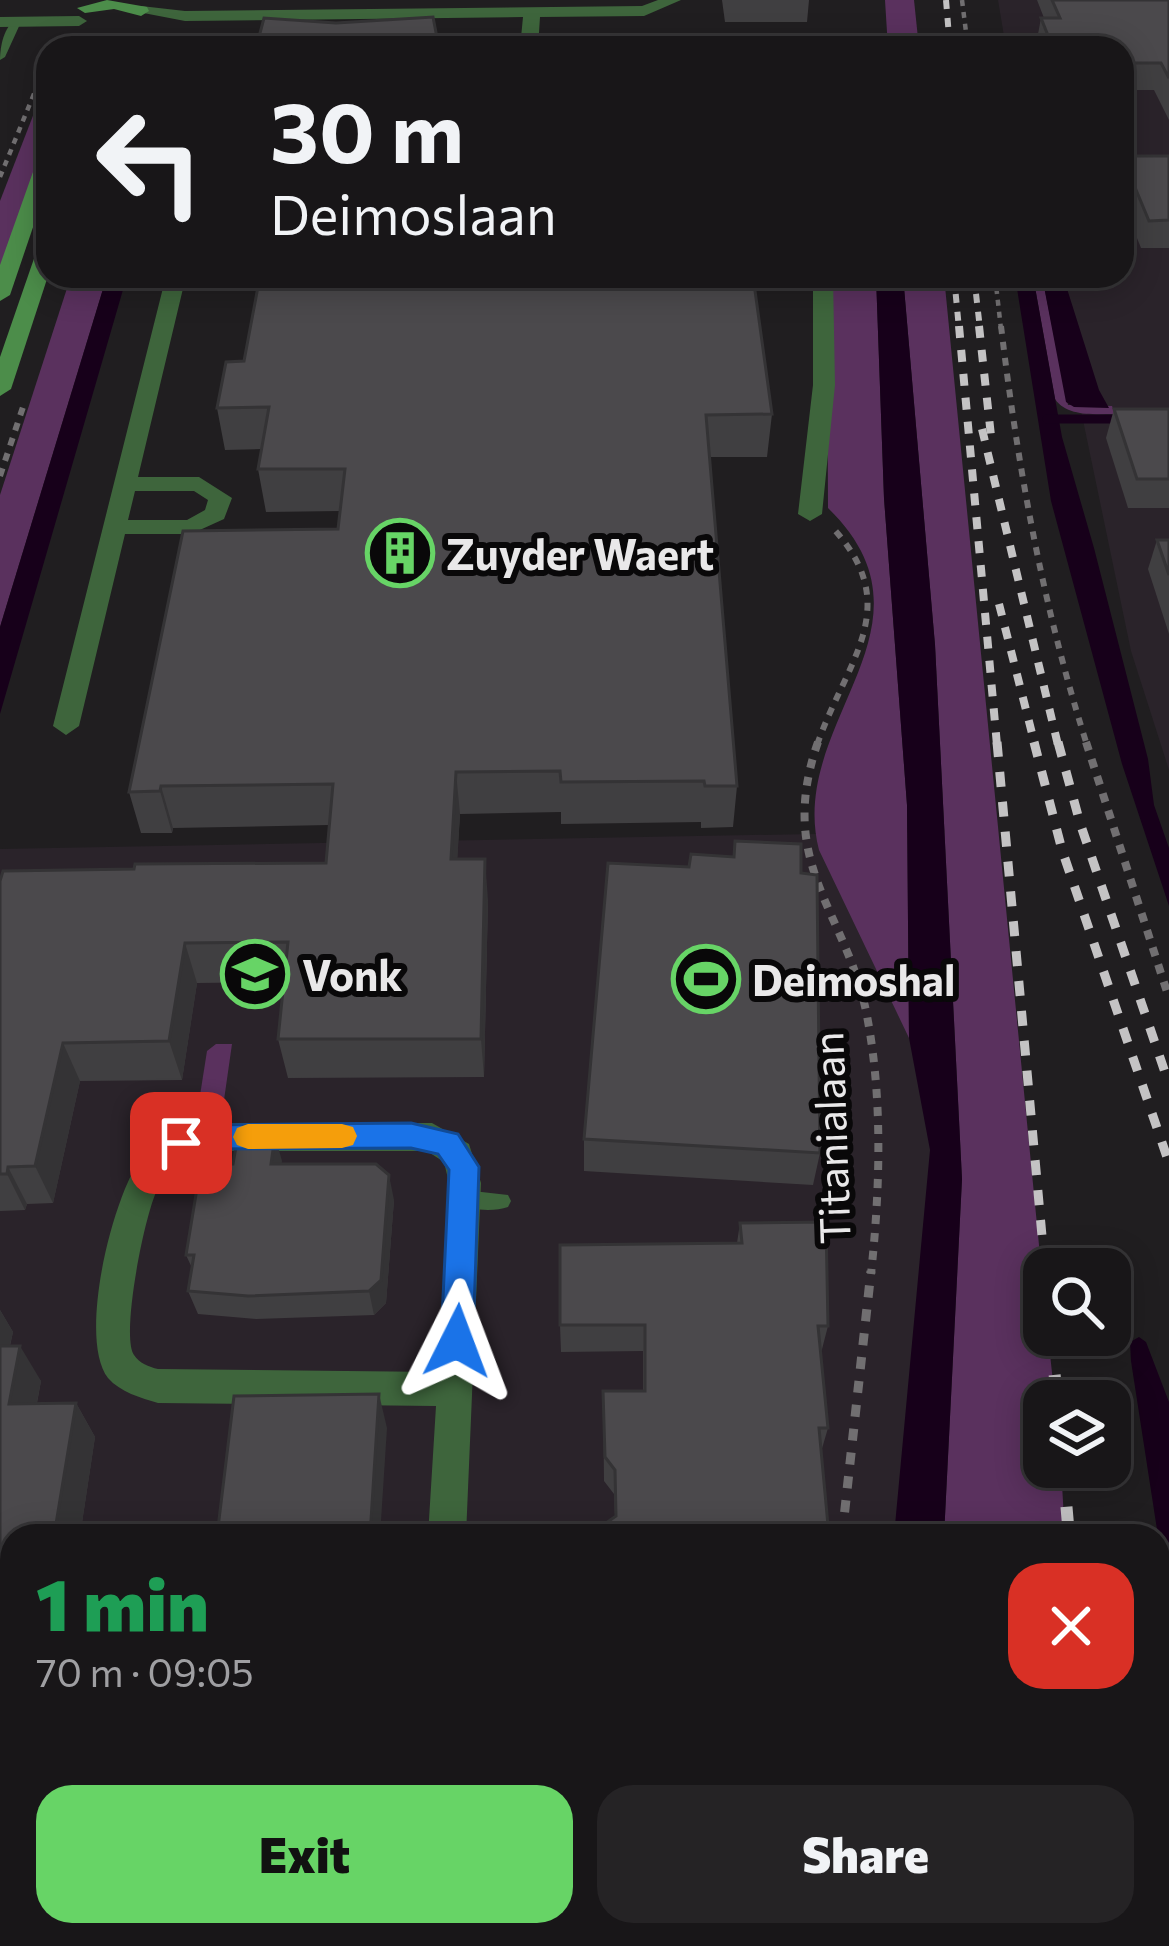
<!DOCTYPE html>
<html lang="en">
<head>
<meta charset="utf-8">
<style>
	:root { --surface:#181618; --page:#252325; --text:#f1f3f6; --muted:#9f9fa2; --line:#363537; --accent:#67d466 }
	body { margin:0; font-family:Commissioner,sans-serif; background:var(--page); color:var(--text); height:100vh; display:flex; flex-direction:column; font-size:45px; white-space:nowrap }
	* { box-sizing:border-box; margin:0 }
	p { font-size:39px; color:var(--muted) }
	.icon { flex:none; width:66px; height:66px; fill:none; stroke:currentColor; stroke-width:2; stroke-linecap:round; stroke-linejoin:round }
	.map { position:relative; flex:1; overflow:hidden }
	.drawer { position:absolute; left:0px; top:1524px; width:1170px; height:423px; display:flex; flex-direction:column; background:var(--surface); border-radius:36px 36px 0 0; box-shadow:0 6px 30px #0003,0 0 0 3px var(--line) }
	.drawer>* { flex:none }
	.top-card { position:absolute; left:36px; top:36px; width:1098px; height:252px; border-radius:36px; box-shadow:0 6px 30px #0003,0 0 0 3px var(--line); background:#181618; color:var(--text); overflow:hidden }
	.controls { position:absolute; left:1023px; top:1248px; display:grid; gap:24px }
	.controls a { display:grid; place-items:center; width:108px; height:108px; border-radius:24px; background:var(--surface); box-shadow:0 6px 30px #0003,0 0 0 3px var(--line); font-size:60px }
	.pin { position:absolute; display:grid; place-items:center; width:102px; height:102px; color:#fff; margin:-51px; border-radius:24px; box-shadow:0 6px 18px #0006 }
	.me { position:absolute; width:132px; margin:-66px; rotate:3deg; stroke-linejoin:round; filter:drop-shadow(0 0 9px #0008) }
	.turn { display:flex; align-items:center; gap:42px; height:252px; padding:0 36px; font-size:54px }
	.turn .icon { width:156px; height:156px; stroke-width:2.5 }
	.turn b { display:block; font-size:84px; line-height:102px }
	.round { display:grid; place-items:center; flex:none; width:126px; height:126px; border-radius:36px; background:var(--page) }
	.overview { display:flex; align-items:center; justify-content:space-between; height:204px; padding:0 36px }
	h1 { font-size:72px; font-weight:800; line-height:90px; color:#1e9e55 }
	.cta { display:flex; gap:24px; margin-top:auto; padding:24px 36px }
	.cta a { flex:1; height:138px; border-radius:36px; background:var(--accent); color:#111; font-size:48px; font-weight:800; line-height:138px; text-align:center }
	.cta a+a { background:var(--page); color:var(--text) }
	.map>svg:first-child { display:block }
	.built { fill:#2a232a }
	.green { fill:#5a315e }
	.water { fill:#17001a }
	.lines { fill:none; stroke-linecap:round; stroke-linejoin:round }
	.stream { stroke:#17001a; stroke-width:9 }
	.path-far3 { stroke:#716f71; stroke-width:4.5; stroke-dasharray:6 6; stroke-linecap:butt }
	.path-far2 { stroke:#716f71; stroke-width:6; stroke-dasharray:8 8; stroke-linecap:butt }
	.path-far1 { stroke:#716f71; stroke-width:8; stroke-dasharray:9 9; stroke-linecap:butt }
	.path { stroke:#716f71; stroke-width:9; stroke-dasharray:12 12; stroke-linecap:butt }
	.lane { fill:#3e653c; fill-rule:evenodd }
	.street { fill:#3e653c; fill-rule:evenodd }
	.secondary { fill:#4c8d4a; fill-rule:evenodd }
	.rail-far3 { stroke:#c4c3c4; stroke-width:6; stroke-dasharray:9 9; stroke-linecap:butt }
	.rail-far2 { stroke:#c4c3c4; stroke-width:8; stroke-dasharray:12 12; stroke-linecap:butt }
	.rail-far1 { stroke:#c4c3c4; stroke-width:9; stroke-dasharray:15 15; stroke-linecap:butt }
	.rail { stroke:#c4c3c4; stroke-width:12; stroke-dasharray:20 20; stroke-linecap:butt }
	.wall { fill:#403f41 }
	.shaded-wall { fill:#343335 }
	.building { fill:#4b494c; stroke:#343335; stroke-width:3 }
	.route { fill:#1a73e8; stroke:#114b97; stroke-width:3 }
	.slow { fill:#f59e0b }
	.labels { text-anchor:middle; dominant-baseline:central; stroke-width:12; stroke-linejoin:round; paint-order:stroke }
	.poi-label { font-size:42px; font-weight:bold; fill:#e9e8e9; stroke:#090809; text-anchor:start }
	.street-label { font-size:42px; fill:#e9e8e9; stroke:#090809 }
</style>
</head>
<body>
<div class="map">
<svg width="1169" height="1946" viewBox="0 0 1169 1946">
	<rect width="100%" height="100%" fill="#201e20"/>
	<g class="built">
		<polygon points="998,0 1169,0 1169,770 1131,651 1053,276 1122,276 1122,48 1006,48"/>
		<polygon points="973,831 1029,1536 12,1536 12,1935 1061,1935 1062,1946 0,1946 0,849"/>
	</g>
	<g class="green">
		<polygon points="885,0 914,0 919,48 888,48"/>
		<polygon points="48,77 48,141 0,282 0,201"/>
		<polygon points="71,276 107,276 0,627 0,495"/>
		<path d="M827,276h49l8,222 23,307 2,233 -90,-188c-33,-128 131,-223 9,-342z"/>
		<polygon points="903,276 944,276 1044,1296 1044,1335 1048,1335 1055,1401 1044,1401 1044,1467 1061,1467 1065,1536 944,1536 962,1179 935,645"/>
		<path d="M1033,276h9l26,129 44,1 3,8c-20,0 -48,3 -60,-15z"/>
		<polygon points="216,1044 232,1044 223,1107 198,1108 207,1051"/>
		<polygon points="966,1935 1093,1935 1094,1946 967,1946"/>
	</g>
	<g class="water">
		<polygon points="107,276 127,276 0,714 0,627"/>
		<polygon points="876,276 903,276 935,645 962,1179 944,1536 894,1536 930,1150 909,1038 907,805 884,498"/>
		<polygon points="1015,276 1033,276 1062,437 1094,548 1148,759 1154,805 1169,848 1169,906 1122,764 1051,501"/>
		<polygon points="1042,276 1063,276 1099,390 1109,408 1074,407 1066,402"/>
		<polygon points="1139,1337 1146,1342 1169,1402 1169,1657 1158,1536 1131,1361 1130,1342"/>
	</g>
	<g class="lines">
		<polyline class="stream" points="1047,419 1126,419"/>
		<g class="path-far3">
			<polyline points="962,0 968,48"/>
			<polyline points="0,177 47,62 44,44"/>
			<polyline points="995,276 1001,329"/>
		</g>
		<g class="path-far2">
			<path d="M1001,326c17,143 42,281 86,419"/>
			<polyline points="0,476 24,404"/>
			<path d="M817,745c29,-84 89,-138 15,-218"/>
		</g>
		<g class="path-far1">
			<path d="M818,742c-43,123 29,169 49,274 16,83 13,174 4,258"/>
			<polyline points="1086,742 1169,998"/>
		</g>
		<g class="path">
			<polyline points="842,1536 871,1271"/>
			<polyline points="0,1719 12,1719"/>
		</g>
		<g class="lane">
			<path d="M16,19l5,3 -16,35 -5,3c0,-14 4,-33 16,-41z"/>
			<path d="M464,1190l44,5 3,6 -3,6c-14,5 -37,3 -51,-2l-3,-6 3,-6z"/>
		</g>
		<g class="street">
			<polygon points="658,0 681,0 644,16 540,17 538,48 520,48 523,17 185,21 133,11 141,6 185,11 642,6"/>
			<polygon points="0,17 79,16 87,21 79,26 0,27"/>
			<path d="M166,276h20l-48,201h61l33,21 -8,21 -33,15h-66l-46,192 -13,9 -13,-9zM135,491h59l14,9 -3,10 -18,10h-59z"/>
			<polygon points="813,276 833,276 835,385 822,514 810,521 798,514 813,385"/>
			<path d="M200,1123h232l37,21 12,39 -15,353h-38l8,-130 -278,-3c-17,-5 -38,-11 -50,-25 -32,-41 7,-196 41,-231 12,-11 36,-18 51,-24zM203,1151h224l17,11 5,21 -11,189 -280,-3c-9,-2 -19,-6 -24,-14 -14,-20 12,-148 25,-169 12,-20 24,-26 44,-35z"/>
			<rect x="0" y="1767" width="12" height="42"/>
			<rect x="404" y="1935" width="44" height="11"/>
		</g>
		<g class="secondary">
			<polygon points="107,0 147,7 149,11 141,16 114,9 85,13 77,8"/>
			<path d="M133,34l9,5c-20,13 -46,9 -70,9l-4,-4c9,-6 47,-5 65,-10z"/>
			<polygon points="48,149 48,183 10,295 0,301 0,265 39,155"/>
			<polygon points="48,241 48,276 11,389 0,396 0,357 38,247"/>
		</g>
		<g class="rail-far3">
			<polyline points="946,0 950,48"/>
			<polyline points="954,276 959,329"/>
			<polyline points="974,276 980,329"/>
		</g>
		<g class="rail-far2">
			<polyline points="959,326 997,745"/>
			<polyline points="979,326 992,445"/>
			<polyline points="982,429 1058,745"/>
			<polyline points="999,604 1035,745"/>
		</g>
		<g class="rail-far1">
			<polyline points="997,742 1045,1269"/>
			<polyline points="1034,742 1062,850 1169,1163"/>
			<polyline points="1058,742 1080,823 1169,1084"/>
		</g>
		<g class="rail">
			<polyline points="1051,1335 1057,1401"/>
			<polyline points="1063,1467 1069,1536"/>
			<polyline points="1105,1935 1106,1946"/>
		</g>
	</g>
	<g class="wall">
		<polygon points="722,0 809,0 807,22 725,22"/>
		<polygon points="1037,0 1169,0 1169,120 1154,90 1122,90 1122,48 1037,48 1036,45 1041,18 1044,18"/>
		<polygon points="1169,156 1169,248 1141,248 1122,201 1122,157"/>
		<polygon points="226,362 772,414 767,457 709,457 737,786 733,827 701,828 701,822 561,824 561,812 460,814 457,859 488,900 484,1077 288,1078 278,1039 284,982 197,983 182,1080 80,1081 53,1203 27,1204 25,1210 0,1211 0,881 134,869 326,863 329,825 173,828 172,833 141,833 129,792 338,529 340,511 266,512 258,469 262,449 225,450 217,408"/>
		<polygon points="1114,409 1169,409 1169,508 1128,508 1106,438"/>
		<polygon points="1157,540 1169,540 1169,634 1148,569"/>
		<polygon points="735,841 801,873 820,1153 813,1185 584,1171 584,1139 689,867 733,857"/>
		<polygon points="275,1136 281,1164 394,1200 386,1303 374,1315 256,1319 198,1314 188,1291 192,1268 186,1255 233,1164"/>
		<polygon points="740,1223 828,1326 821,1353 828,1428 821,1452 615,1517 614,1494 604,1481 603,1391 643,1391 643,1351 561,1352 560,1325 737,1243"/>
		<polygon points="0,1310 13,1332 10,1346 41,1381 37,1403 76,1403 95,1437 80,1536 12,1536 12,1679 0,1679"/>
	</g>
	<g class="shaded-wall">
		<polygon points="456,772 460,814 455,900 451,859"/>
		<polygon points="161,786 173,828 172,833 160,791"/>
		<polygon points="485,859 488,900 484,1077 481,1039"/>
		<polygon points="185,943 197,983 182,1080 169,1041"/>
		<polygon points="63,1043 80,1081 53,1203 35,1166"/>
		<polygon points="275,1136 282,1161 278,1189 271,1164"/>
		<polygon points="8,1167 27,1204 25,1210 7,1174"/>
		<polygon points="389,1175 394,1200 386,1303 374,1315 369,1291"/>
		<polygon points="0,1310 13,1332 1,1382 0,1380"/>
		<polygon points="20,1346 41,1381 30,1438 9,1404"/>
		<polygon points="379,1394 387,1428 380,1536 370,1536"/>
		<polygon points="76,1403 95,1437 80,1536 54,1536"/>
		<polygon points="340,1935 348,1935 347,1946 339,1946"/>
	</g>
	<g class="building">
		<polygon points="1052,0 1169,0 1169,78 1161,63 1122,63 1122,48 1053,48 1041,18 1060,18"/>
		<polygon points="433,17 439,48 256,48 264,18 336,23"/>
		<polygon points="1122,156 1169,156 1169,220 1149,221"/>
		<polygon points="260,276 753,276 772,414 706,415 737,786 705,786 704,781 561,782 560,771 456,772 451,859 485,859 481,1039 278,1039 288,942 185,943 169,1041 63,1043 35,1166 8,1167 7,1174 0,1174 0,881 3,871 134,869 135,864 326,863 333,784 161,786 160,791 129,792 183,531 338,529 345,469 258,469 269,407 217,408 226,362 244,361"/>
		<polygon points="1114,409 1169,409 1169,479 1137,479"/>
		<polygon points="1157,540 1169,540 1169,575"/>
		<polygon points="735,841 801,844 801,873 817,875 820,1153 584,1139 608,863 689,867 691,854 734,857"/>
		<polygon points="238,1135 275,1136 271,1164 376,1164 389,1175 381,1280 369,1291 248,1296 188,1291 194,1255 186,1255 201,1164 233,1164"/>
		<polygon points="826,1222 828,1326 818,1326 828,1428 819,1428 829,1536 607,1536 606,1523 616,1516 615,1470 605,1457 603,1391 645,1391 645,1325 560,1325 560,1245 742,1243 740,1223"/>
		<polygon points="0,1346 20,1346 9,1404 76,1403 54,1536 12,1536 12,1651 0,1652"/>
		<polygon points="379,1394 370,1536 217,1536 234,1396"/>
		<polygon points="100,1935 340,1935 339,1946 98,1946"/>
		<polygon points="553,1935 805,1935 806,1946 548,1946"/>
	</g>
	<polygon class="route" points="411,1123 458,1134 479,1167 473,1341 468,1352 457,1356 446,1352 441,1341 449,1170 438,1154 411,1148 200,1149 181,1156 170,1152 166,1143 170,1134 200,1125"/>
	<polygon class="slow" points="248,1124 342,1124 353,1127 357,1136 353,1145 342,1148 248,1149 237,1145 233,1137 237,1128"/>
	<defs>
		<g id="building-ring" transform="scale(3.45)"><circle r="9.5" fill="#090809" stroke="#67d466" stroke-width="1.5"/><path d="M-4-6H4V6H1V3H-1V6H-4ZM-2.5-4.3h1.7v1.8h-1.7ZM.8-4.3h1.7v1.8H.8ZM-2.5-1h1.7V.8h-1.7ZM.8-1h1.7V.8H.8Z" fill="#67d466"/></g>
		<g id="university-ring" transform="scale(3.45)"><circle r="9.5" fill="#090809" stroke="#67d466" stroke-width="1.5"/><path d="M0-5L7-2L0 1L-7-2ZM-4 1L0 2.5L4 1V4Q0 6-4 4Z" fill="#67d466"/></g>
		<g id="stadium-ring" transform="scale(3.45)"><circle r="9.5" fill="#090809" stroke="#67d466" stroke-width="1.5"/><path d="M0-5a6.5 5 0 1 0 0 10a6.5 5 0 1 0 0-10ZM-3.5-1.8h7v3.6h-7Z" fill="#67d466"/></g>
	</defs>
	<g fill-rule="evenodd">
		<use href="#building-ring" x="400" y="553"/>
		<use href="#university-ring" x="255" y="974"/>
		<use href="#stadium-ring" x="706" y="979"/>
	</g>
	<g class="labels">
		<g class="poi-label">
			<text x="446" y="553">Zuyder Waert</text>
			<text x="302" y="974">Vonk</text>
			<text x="752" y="979">Deimoshal</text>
		</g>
		<g class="street-label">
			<text transform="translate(830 1138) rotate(-92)">Titanialaan</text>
		</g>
	</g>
</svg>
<div class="controls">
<a><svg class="icon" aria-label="search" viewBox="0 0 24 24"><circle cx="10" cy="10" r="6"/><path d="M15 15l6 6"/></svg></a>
<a><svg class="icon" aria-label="layers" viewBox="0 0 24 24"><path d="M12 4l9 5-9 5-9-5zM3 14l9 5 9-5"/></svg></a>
</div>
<div class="pin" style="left:181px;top:1143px;background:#d93025"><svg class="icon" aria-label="arrive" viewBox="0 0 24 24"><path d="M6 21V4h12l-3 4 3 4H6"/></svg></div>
<svg class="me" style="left:457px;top:1341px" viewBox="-20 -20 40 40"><path d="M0-17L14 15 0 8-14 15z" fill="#1a73e8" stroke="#fff" stroke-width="4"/></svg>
<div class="top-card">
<div class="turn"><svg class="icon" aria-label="left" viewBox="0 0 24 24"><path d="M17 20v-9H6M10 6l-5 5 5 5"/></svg><div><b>30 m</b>Deimoslaan</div></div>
</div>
<section class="drawer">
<div class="overview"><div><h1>1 min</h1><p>70 m · 09:05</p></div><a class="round" style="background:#d93025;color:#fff"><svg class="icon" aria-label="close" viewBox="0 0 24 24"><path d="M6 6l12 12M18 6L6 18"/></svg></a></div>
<div class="cta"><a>Exit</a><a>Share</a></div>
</section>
</div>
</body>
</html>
